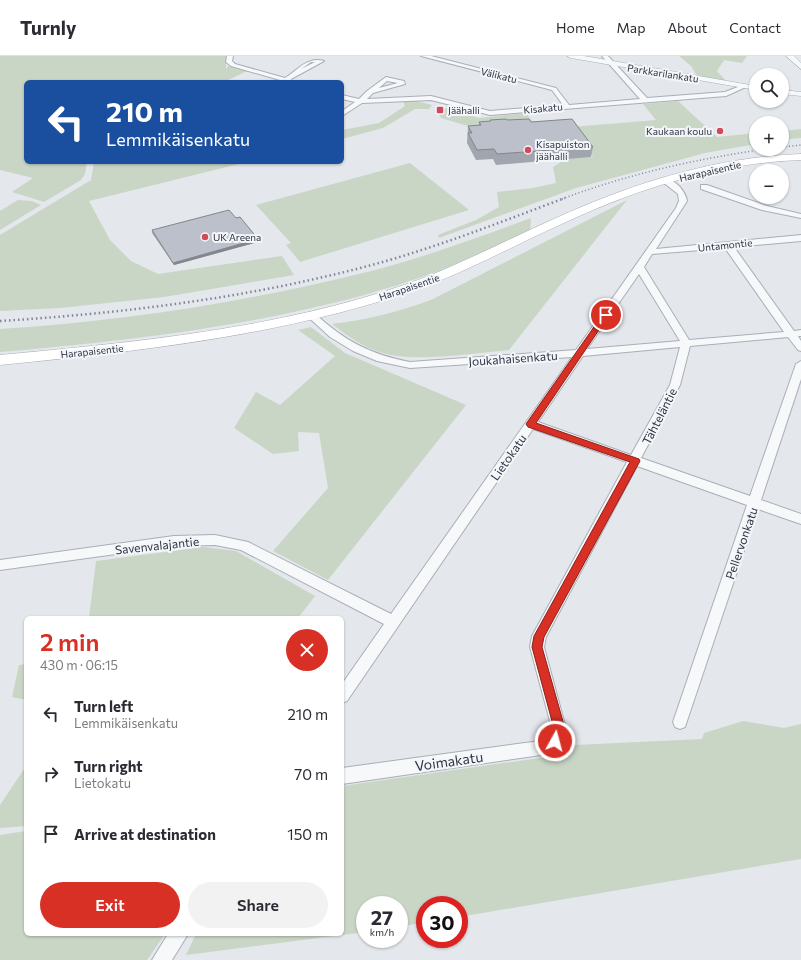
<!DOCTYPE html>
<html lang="en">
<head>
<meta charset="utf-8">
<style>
	:root { --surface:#fff; --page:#f2f2f3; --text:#2b2b33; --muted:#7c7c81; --line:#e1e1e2; --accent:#d93025 }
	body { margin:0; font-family:Commissioner,sans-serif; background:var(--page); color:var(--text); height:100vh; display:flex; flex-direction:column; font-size:15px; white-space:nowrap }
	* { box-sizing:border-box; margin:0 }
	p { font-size:13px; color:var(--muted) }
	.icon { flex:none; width:22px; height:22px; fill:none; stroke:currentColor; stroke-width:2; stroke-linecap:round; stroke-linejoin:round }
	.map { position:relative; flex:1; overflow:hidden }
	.panel { position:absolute; left:24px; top:560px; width:320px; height:320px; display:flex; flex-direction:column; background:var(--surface); border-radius:6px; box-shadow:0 1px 3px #0004 }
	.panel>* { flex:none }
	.banner { position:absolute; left:24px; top:24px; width:320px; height:84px; border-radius:6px; box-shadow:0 1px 3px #0004; background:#1a4fa0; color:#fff; overflow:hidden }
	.buttons { position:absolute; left:749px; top:12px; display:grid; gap:8px }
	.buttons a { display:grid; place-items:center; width:40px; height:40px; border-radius:50%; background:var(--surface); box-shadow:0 1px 3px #0004; font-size:20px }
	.speed { position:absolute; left:356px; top:840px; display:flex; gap:8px; font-size:20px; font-weight:700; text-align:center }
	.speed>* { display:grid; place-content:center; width:52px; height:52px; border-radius:50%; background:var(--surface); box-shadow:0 1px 3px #0004; line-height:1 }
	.speed small { font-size:10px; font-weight:400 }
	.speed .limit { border:6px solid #d22; background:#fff; color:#111 }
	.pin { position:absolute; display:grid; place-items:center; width:34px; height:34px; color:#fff; margin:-17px; border:2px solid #fff; border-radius:50%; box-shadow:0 1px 4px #0007 }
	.me { position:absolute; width:44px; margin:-22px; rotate:7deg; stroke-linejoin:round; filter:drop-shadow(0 0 3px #0008) }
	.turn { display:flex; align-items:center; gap:14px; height:84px; padding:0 16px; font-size:18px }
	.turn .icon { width:52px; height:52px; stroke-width:2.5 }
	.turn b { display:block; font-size:28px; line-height:34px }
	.round { display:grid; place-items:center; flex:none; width:42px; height:42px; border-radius:21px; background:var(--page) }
	.headline { display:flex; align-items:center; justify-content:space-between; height:68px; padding:0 16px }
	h1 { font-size:24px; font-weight:600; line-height:30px; color:var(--accent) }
	.button { display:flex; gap:8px; margin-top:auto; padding:8px 16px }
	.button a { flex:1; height:46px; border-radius:24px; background:var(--accent); color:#fff; font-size:16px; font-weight:600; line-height:46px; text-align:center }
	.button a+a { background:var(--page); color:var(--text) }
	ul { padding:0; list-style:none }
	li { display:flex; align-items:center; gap:12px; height:60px; padding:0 16px }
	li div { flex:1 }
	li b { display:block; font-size:15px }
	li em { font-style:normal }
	header { display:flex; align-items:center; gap:24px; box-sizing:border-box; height:56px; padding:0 20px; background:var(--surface); border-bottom:1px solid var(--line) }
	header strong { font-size:19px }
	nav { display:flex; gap:22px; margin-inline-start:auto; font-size:14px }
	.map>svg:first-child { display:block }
	.green { fill:#c9d6c5 }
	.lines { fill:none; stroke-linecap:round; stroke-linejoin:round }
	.minor-casing { stroke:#a9aeb7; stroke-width:2 }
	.tertiary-casing { stroke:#a9aeb7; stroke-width:1 }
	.secondary-casing { stroke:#a9aeb7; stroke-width:1 }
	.minor { fill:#f7f8fa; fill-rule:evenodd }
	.tertiary { fill:#f7f8fa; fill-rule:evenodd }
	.secondary { fill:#fff; fill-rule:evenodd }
	.rail-far1 { stroke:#7d8696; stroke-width:1.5; stroke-dasharray:1 2.5; stroke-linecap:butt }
	.rail { stroke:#7d8696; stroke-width:2.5; stroke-dasharray:1.5 3; stroke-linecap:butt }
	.wall { fill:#a1a5ae }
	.shaded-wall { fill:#83868d }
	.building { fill:#bbc0ca; stroke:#83868d }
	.route { fill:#d93025; stroke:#8d1f18 }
	.poi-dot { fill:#d1495b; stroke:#f4f6f9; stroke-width:1.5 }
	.labels { text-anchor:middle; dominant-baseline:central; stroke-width:4; stroke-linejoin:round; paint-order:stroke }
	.far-street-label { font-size:10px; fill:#2b3445; stroke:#f4f6f9 }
	.far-poi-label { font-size:10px; fill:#2b3445; stroke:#f4f6f9; text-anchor:start }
	.street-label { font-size:12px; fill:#2b3445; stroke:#f4f6f9 }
	.near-street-label { font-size:14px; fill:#2b3445; stroke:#f4f6f9 }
</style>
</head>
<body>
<header>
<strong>Turnly</strong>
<nav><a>Home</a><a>Map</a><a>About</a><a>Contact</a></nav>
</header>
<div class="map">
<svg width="801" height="904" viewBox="0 0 801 904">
	<rect width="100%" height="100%" fill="#e4e7ec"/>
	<g class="green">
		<polygon points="0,0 226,0 226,13 228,10 247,15 224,26 26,26 26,106 87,106 85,118 81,124 44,146 12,136 33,122 0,114"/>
		<polygon points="679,0 747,0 742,7 724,4 717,15 726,25 697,20 691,10"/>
		<polygon points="403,45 416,45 432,49 429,53 415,53 383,72 342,83 342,74 379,67 405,50"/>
		<polygon points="678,45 717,81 756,77 756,88 705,97 576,132 439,182 438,179 476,164 499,151 497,136 533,132 556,127 553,111 567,102 593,101 572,71 656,64 643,48"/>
		<polygon points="445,52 479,62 526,57 538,73 478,73 441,62 439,58"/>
		<polygon points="801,73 801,82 782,84 782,75"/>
		<polygon points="94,106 247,106 89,145 110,184 131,205 158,218 282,200 294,219 164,241 60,252 0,255 0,179 91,124"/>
		<polygon points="410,107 469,154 300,206 286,189 291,187 256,149"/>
		<polygon points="18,144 32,145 41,149 0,174 0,155"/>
		<path d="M627,144l-118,150c-35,3 -94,13 -126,3 -19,-5 -35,-17 -51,-29 35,-4 66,-12 99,-24z"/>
		<path d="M531,162l-1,15c-43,18 -87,38 -132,52 -129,40 -264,55 -398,67v-23c123,-8 247,-27 367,-57 56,-14 110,-34 164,-54z"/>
		<polygon points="311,271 345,297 466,349 328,524 273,495 328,432 319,377 298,376 299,395 273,398 234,372 256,336 280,349 335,300 298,274"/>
		<polygon points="203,491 236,495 315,540 298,562 89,562 96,505"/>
		<polygon points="26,608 26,644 12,641 19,609"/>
		<polygon points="743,665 784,672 801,668 801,803 459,861 459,849 425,849 425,866 399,871 399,849 365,849 365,876 186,899 196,878 342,878 342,730 560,699 575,689 702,683 704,677"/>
		<polygon points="26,710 26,770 0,772 0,749"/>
		<polygon points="26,775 26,878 165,878 147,904 0,904 0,779"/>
	</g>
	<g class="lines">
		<g class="minor-casing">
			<g id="minor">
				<path d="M227,0h6l-1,5 3,3 50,14c12,-7 22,-22 39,-17l-33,18 1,3h-14l2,-2 -49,-14 -5,-4zM311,6h4l-14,7z"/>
				<path d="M421,0h10l125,32 13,17 71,-6 -38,-43h6l39,42 78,-6 18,-7 5,1 -22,10 -236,19 -59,-15 -69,3 -20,13v-5l13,-9 -13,-3v-4l17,4 8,-8 19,-14 18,4 1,3 -32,9 -6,6 64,-3 59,15 73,-6 -11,-15zM387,25l11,2 -19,5z"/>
				<path d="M664,123c11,-1 22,13 23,22l-31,48 145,-14v6l-67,6 60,84 7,-1v6h-3l3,5v10l-3,-1 -10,-13 -98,9 -10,39 -39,73 109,38 46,-132 5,-3v18l-40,121 40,14v10l-43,-15 -73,218 -5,2 -5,-2 -2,-5 74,-217 -110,-39 -91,171 -2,10 21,78 -5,21 -19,9 -199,29v-16l198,-27 8,-4 3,-12 -21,-78 2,-11 95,-174 -94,-33 -186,272 -5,2v-19l42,-60 -143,-74 -26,-5 -41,1 -174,24v-10l174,-24 41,-1 33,7 143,72 181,-257 -162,11 -33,-7 -24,-10 -23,-14 -24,-22 5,-3 3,1c31,28 55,41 96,49l166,-12 100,-142 3,-7 -1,-7 -14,-11zM725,192l59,84 -95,8 -45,-73 8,-13zM639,218l41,67 -93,8zM680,291l-10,38 -39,70 -93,-33 45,-66z"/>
				<polygon points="701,129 707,129 767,150 801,158 801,162 762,154 701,133"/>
				<polygon points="168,878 188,878 172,904 152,904"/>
			</g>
		</g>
		<g class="tertiary-casing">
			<g id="tertiary">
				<polygon points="567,0 584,0 756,30 756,34 571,2"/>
				<polygon points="786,0 794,0 801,7 801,13"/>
				<polygon points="782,34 801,36 801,40 782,38"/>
			</g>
		</g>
		<g class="secondary-casing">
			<path id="secondary" d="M801,98v6c-83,3 -162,28 -237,63 -50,22 -97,49 -149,67 -134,46 -275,61 -415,75v-10c137,-13 276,-26 407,-71 51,-18 99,-44 149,-66 77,-35 160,-61 245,-64z"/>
		</g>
		<use href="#minor" class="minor"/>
		<use href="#tertiary" class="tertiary"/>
		<use href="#secondary" class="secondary"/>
		<g class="rail-far1">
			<polyline points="782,91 801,89"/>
			<path d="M562,143c66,-25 134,-40 204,-50"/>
		</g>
		<path class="rail" d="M0,265c128,-8 255,-24 379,-58 64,-18 124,-42 186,-65"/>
	</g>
	<g class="wall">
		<polygon points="490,64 531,66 593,91 591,101 496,109 493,103 476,104 467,87 468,70 479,69 479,66 490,66"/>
		<polygon points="236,162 258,183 258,186 174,209 152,177 152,174"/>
	</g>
	<polygon class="shaded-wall" points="258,183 258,186 174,209 173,207"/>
	<g class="building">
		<polygon points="506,63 507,64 529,63 531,66 572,63 593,91 497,98 494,93 477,94 468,77 472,77 468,70 481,69 479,66 491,65 490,64"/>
		<polygon points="229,154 236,162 240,161 258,183 173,207 152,174"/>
	</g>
	<polygon class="route" points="603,258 609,259 536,367 639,403 640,405 544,581 542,591 564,669 559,689 555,690 551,689 549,685 553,669 532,591 534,580 630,406 528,371 526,368"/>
	<g class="poi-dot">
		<rect x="436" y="50" width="8" height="8" rx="2"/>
		<circle cx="720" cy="75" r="4"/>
		<circle cx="528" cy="94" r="4"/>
		<circle cx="205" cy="181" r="4"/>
	</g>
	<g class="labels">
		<g class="far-street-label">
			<text transform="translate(663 17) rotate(9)">Parkkarilankatu</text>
			<text transform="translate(499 19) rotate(14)">Välikatu</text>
			<text transform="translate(543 52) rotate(-5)">Kisakatu</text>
			<text transform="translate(710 115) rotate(-13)">Harapaisentie</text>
			<text transform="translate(725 189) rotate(-6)">Untamontie</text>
			<text transform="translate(409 231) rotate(-19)">Harapaisentie</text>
			<text transform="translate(92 295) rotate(-6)">Harapaisentie</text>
		</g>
		<g class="far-poi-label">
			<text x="448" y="54">Jäähalli</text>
			<text x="712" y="75" text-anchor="end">Kaukaan koulu</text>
			<text x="536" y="88">Kisapuiston<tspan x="536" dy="12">jäähalli</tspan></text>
			<text x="213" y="181">UK Areena</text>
		</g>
		<g class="street-label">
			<text transform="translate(513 302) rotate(-4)">Joukahaisenkatu</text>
			<text transform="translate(659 360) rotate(-63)">Tähteläntie</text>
			<text transform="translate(508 401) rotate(-55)">Lietokatu</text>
			<text transform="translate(741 487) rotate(-71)">Pellervonkatu</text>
			<text transform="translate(157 489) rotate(-6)">Savenvalajantie</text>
		</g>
		<g class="near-street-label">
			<text transform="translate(449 705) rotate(-8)">Voimakatu</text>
		</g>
	</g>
</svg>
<div class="buttons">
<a><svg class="icon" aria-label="search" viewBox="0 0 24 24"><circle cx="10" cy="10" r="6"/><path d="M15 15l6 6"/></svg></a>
<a>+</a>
<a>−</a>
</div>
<div class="speed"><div>27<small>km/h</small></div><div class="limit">30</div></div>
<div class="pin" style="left:606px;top:259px;background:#d93025"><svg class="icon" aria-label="arrive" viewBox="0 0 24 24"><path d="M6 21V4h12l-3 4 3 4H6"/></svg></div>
<svg class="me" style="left:555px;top:685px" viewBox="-20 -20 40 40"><circle r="17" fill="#d93025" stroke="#fff" stroke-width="3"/><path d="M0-11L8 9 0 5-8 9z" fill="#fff"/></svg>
<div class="banner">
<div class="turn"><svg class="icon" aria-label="left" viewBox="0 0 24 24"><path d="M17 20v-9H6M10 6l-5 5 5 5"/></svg><div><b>210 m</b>Lemmikäisenkatu</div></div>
</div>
<section class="panel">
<div class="headline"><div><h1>2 min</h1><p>430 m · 06:15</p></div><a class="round" style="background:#d93025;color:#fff"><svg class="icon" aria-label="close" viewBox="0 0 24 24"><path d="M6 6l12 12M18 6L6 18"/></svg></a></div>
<ul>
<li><svg class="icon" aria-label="left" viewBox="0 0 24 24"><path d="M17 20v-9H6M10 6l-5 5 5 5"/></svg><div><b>Turn left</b><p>Lemmikäisenkatu</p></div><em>210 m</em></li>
<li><svg class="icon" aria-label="right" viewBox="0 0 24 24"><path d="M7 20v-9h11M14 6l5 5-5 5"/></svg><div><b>Turn right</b><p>Lietokatu</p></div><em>70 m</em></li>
<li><svg class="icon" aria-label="arrive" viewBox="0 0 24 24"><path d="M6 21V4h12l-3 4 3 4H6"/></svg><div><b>Arrive at destination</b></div><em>150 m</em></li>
</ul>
<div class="button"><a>Exit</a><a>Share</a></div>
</section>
</div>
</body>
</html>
